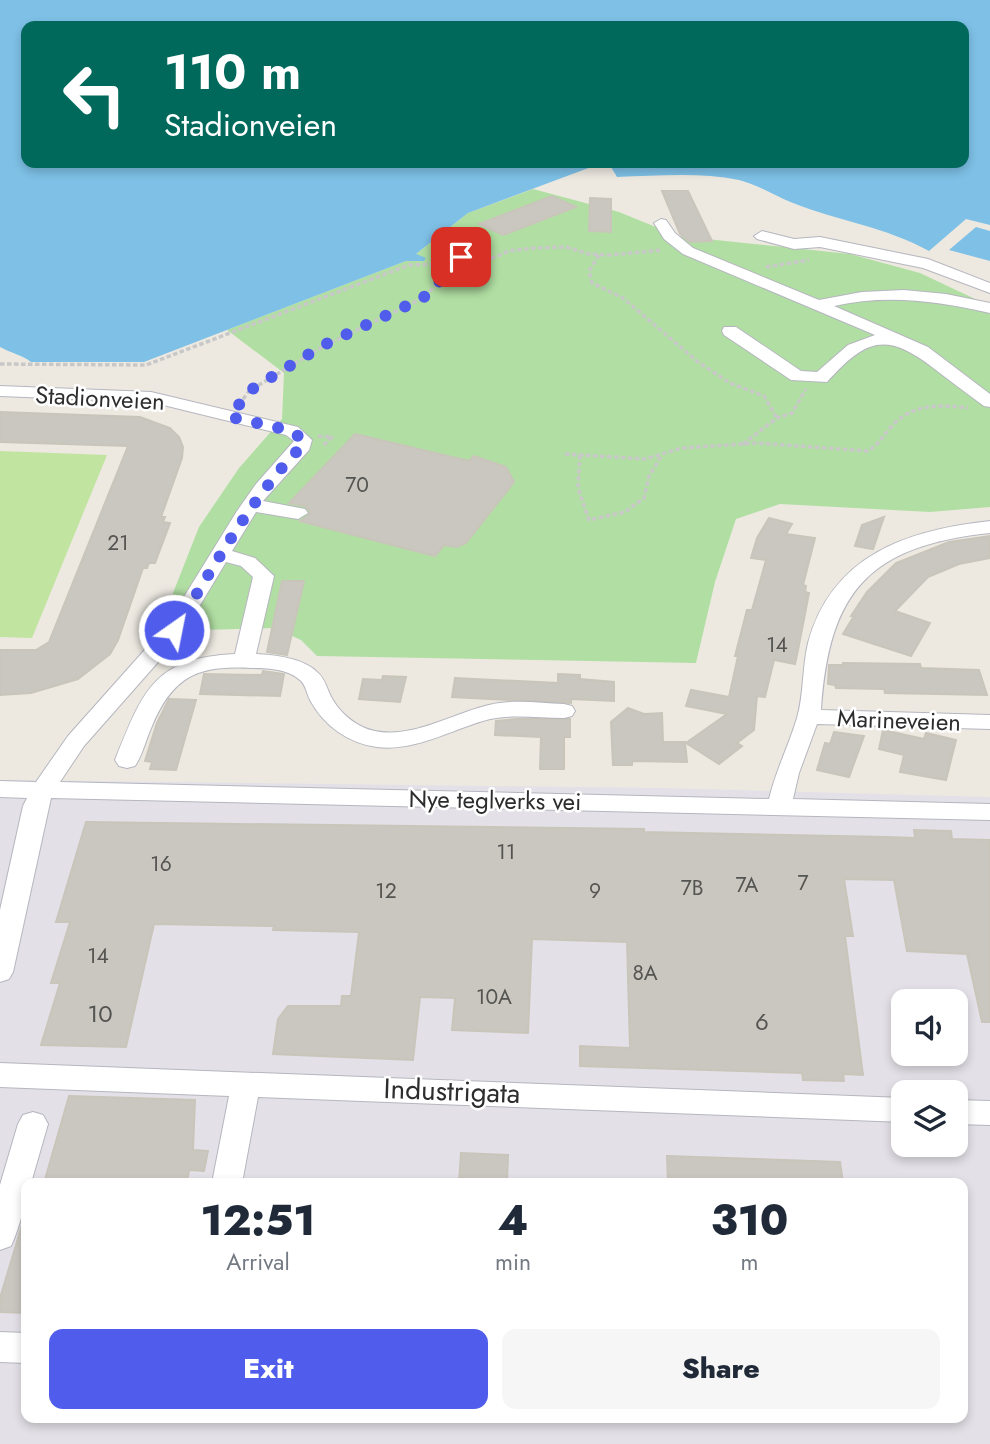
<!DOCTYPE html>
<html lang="en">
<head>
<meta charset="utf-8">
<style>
	:root { --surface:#fff; --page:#f6f6f7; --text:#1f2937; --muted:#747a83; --accent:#505dec }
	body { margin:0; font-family:Jost,sans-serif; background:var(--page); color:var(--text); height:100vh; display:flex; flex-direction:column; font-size:26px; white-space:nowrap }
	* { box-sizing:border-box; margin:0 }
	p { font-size:23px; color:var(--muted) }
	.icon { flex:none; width:38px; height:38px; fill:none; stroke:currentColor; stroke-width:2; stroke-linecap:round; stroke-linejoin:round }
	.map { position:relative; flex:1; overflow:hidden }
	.panel { position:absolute; left:21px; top:1178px; width:947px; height:245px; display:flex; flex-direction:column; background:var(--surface); border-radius:14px; box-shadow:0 4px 10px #0003 }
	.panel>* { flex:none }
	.banner { position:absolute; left:21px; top:21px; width:948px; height:147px; border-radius:14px; box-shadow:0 4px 10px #0003; background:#00695c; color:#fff; overflow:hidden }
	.fabs { position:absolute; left:891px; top:989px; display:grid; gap:14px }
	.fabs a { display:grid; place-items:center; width:77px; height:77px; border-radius:14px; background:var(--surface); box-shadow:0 4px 10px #0003; font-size:35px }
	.pin { position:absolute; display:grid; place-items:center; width:60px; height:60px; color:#fff; margin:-30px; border-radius:14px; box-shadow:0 4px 10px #0006 }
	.me { position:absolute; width:77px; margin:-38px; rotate:33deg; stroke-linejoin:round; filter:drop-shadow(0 0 5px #0008) }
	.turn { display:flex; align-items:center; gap:24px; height:147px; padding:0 28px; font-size:32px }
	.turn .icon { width:91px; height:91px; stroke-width:2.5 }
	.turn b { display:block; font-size:49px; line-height:60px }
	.eta { display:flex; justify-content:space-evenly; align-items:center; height:119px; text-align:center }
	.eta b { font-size:42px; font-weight:800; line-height:49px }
	.action { display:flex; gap:14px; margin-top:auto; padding:14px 28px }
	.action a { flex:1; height:80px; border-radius:14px; background:var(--accent); color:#fff; font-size:28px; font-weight:800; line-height:80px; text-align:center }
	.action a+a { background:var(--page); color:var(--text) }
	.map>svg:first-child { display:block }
	.industrial { fill:#e3e1e7; fill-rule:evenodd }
	.green { fill:#b1dfa3 }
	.pitch { fill:#c1e5a0 }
	.water { fill:#7ec0e6; fill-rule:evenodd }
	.building { fill:#c9c7bf; stroke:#c9c5bb; stroke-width:2 }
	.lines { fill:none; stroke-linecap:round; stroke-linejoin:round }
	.minor-casing { stroke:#b5b6bf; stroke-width:2 }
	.path { stroke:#c8c8c8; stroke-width:3.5; stroke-dasharray:4.5 2.5; stroke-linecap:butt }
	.minor { fill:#fff; fill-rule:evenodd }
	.route { stroke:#505dec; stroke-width:12; stroke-dasharray:0 21.6 }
	.labels { text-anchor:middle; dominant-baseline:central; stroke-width:5; stroke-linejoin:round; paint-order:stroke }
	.number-label { font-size:21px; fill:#545452 }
	.street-label { font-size:24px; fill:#2d2d2d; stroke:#fff }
	.near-number-label { font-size:24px; fill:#545452 }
	.near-street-label { font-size:28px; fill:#2d2d2d; stroke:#fff }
</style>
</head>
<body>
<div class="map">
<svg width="990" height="1444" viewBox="0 0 990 1444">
	<rect width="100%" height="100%" fill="#ede9e1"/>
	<path class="industrial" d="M0,780l664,8 326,9v647h-990zM903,1001h53v53h-53zM903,1092h53v52h-53zM26,1183h936v235h-936z"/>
	<polygon class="green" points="533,189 619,212 678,236 850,254 920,273 990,306 990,507 930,512 780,504 736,519 715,582 696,663 317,656 301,640 275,628 168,631 173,593 199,527 239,468 282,419 284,373 227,330 406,261 424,261 415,255 468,213"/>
	<polygon class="pitch" points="0,451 107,455 32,638 0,637"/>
	<g class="water">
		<path d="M0,0h990v225l-24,-6 -37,32c-43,-24 -91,-30 -136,-48 -18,-7 -34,-18 -54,-23 -40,-8 -82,-4 -122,-3l-6,-10 -9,-4 -134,50 -52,41 10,4 -2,3h-18l-262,101h-113c-9,-7 -20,-9 -31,-15zM26,26h938v137h-938z"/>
		<polygon points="976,227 990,231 990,261 949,250"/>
	</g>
	<g class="building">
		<polygon points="662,191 688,191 712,241 690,242 680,234"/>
		<polygon points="552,196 576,207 503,235 479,224"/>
		<polygon points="590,198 611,199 611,232 589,231"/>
		<polygon points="0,412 140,417 170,428 179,437 183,447 182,458 161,517 165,517 163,522 170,523 155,563 149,563 147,568 143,568 118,640 110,654 78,679 31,693 0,695 0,650 36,650 49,642 128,446 0,442"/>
		<polygon points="355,434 469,461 474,456 506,467 514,482 466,543 457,547 444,545 435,556 300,521 309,515 310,511 305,506 289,503"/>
		<polygon points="884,517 873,549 855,546 862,525"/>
		<polygon points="769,518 792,524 786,534 815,538 803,585 806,586 805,592 809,593 798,650 795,664 774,660 765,697 757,696 754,730 737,743 742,746 719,764 686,743 727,714 686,706 691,690 729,697 738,656 735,656 747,610 752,610 766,560 751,558 757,538"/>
		<polygon points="990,536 990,558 959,564 928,577 895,611 930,623 911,656 843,634 854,616 851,616 867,592 896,563 949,542"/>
		<polygon points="282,581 304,581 287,655 267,652"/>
		<polygon points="843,663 920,664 921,668 979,670 987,695 885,693 884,689 836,688 835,685 828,684 829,665 843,665"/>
		<polygon points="263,671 284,674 280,696 200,694 204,674 262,675"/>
		<polygon points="558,674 580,675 580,679 614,682 614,701 571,699 571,703 452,697 455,678 558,683"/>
		<polygon points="383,676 406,677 400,702 359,699 363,679 382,680"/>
		<polygon points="169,699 196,700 176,770 150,769 152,762 145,761 157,723"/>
		<polygon points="628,708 644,714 662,713 663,742 685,742 687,762 632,761 632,765 613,765 611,722"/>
		<polygon points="517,719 570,719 570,737 564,737 564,769 540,769 541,737 495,735 496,721"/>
		<polygon points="883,730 924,739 926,733 956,740 946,780 900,772 904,755 879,749"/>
		<polygon points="834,732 864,736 849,777 817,770 825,743 830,744"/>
		<polygon points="86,822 644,829 644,832 887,837 915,838 914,830 951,831 952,839 990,840 990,1022 982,1022 967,954 907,951 894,880 844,879 853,936 845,936 863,1075 843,1074 844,1081 803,1080 802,1073 580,1066 580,1046 630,1048 627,942 532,939 528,1033 452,1030 455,998 420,997 413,1060 273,1054 278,1019 288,1006 341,1006 342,996 351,996 359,932 273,930 274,926 154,924 126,1047 41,1045 60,983 51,983 70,922 56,922"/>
		<polygon points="69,1096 195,1100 193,1150 208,1151 204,1171 189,1170 187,1183 44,1183"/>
		<polygon points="461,1153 508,1155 507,1183 459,1183"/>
		<polygon points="667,1156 840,1162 843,1183 668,1183"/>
		<polygon points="22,1225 26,1225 26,1313 0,1312 0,1298"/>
	</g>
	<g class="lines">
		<g class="minor-casing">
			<g id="minor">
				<path d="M661,219l5,1 9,13 18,15 126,52 43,-8 42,-2 42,4 44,9v10c-52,-12 -104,-19 -156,-7l94,41 62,47v13l-6,-1c-18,-13 -35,-26 -52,-39 -47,-36 -67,-27 -105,15l-36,-2 -67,-45 -2,-4 2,-4h12l65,44 16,1 31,-27 27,-10 -192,-81 -19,-15 -10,-16z"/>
				<polygon points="762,231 794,239 820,237 928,259 990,283 990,293 923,268 820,247 794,249 757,239 754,236"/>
				<path d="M0,386l151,6 147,35 14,13 -3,10 -46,51 42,8 3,4 -10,6 -42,-7 -24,39 23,7 19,18 -18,78c20,1 47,4 61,18 9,7 10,19 16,28 8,14 25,28 42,31 37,8 79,-18 114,-26 25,-6 50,-2 75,-1l8,2 3,5 -3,5 -8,2c-25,0 -50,-4 -74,1 -36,9 -74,33 -113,28 -29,-4 -53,-21 -67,-47 -3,-6 -4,-14 -9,-19 -12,-12 -33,-13 -50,-13 -53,-3 -78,8 -99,58 -6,13 -9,28 -17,40l-8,2 -8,-2 -4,-6c28,-69 38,-102 120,-106l18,-77 -12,-11 -15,-4 -44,73 -98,111 -24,36 709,17c7,-29 20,-54 28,-81 7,-24 5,-50 11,-75 24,-88 99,-113 182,-122v12c-121,13 -161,58 -169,177l169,5v14l-173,-5 -18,49 -6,26 197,5v16l-939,-22 -38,174 -4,7 -9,3v-72l23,-104 4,-8 -27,-1v-16l36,1 32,-46 98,-110 71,-115 19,-27 38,-43 -8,-6 -135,-33 -151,-6z"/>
				<polygon points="0,1063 903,1098 903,1122 258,1097 242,1183 212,1183 229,1096 0,1087"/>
				<polygon points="956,1100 990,1101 990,1125 956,1124"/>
				<path d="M33,1112l10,3 5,9 -17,59h-5c0,21 -6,43 -15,63l-11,4v-65l18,-61 5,-9z"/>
				<polygon points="0,1332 26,1333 26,1363 0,1362"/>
			</g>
		</g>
		<g class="path">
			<polyline points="599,255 589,271 592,283 623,298 698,362 730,383 764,396 777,418"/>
			<polyline points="766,267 809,260"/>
			<polyline points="0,364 146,365 409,265 445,264 461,257 479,260 496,257 508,251 534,248 566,247 589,254 609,255 662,250"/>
			<polyline points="239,405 249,391 322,347 423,298 440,281 445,264"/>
			<polyline points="318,436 332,437 323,446"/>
			<polyline points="743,444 777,418 792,413 806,389"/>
			<path d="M565,454l80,5 37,-11 75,-5 111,8c10,-6 15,-15 23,-24 20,-23 49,-23 77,-19"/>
			<polyline points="580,455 578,488 589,520 625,512 644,498 649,476 662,455"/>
		</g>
		<use href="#minor" class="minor"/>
	</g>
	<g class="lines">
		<path class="route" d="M174,630c41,-63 74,-129 128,-184l1,-6 -11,-9 -62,-14 19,-26 73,-45 101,-48 17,-17 5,-17 16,-7"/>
	</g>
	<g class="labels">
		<g class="number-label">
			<text x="357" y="485">70</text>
			<text x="118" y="543">21</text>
			<text x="777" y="645">14</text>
			<text x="506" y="852">11</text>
			<text x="161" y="864">16</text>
			<text x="803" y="883">7</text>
			<text x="747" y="885">7A</text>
			<text x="692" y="888">7B</text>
			<text x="386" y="891">12</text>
			<text x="595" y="891">9</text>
			<text x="98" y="956">14</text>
			<text x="645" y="973">8A</text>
			<text x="494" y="997">10A</text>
		</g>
		<g class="street-label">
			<text transform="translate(100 398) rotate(3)">Stadionveien</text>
			<text transform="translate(899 720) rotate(2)">Marineveien</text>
			<text transform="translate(495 800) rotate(1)">Nye teglverks vei</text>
		</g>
		<g class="near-number-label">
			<text x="100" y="1013">10</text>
			<text x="762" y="1021">6</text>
		</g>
		<g class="near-street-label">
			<text transform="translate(452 1091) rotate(2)">Industrigata</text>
		</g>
	</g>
</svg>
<div class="fabs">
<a><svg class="icon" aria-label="sound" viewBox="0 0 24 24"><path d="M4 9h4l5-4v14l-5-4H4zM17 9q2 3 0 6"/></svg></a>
<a><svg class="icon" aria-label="layers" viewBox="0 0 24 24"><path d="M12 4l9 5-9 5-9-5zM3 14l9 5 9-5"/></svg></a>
</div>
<div class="pin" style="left:461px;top:257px;background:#d93025"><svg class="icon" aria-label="arrive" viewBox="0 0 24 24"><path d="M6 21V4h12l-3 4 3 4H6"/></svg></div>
<svg class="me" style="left:174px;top:630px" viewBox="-20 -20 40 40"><circle r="17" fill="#505dec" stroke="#fff" stroke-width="3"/><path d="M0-11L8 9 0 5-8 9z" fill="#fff"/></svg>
<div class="banner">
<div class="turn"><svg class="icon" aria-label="left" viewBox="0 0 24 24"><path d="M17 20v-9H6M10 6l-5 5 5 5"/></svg><div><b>110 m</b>Stadionveien</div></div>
</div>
<section class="panel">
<div class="eta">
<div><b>12:51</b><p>Arrival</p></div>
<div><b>4</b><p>min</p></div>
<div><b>310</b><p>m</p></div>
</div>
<div class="action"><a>Exit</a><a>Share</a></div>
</section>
</div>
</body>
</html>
